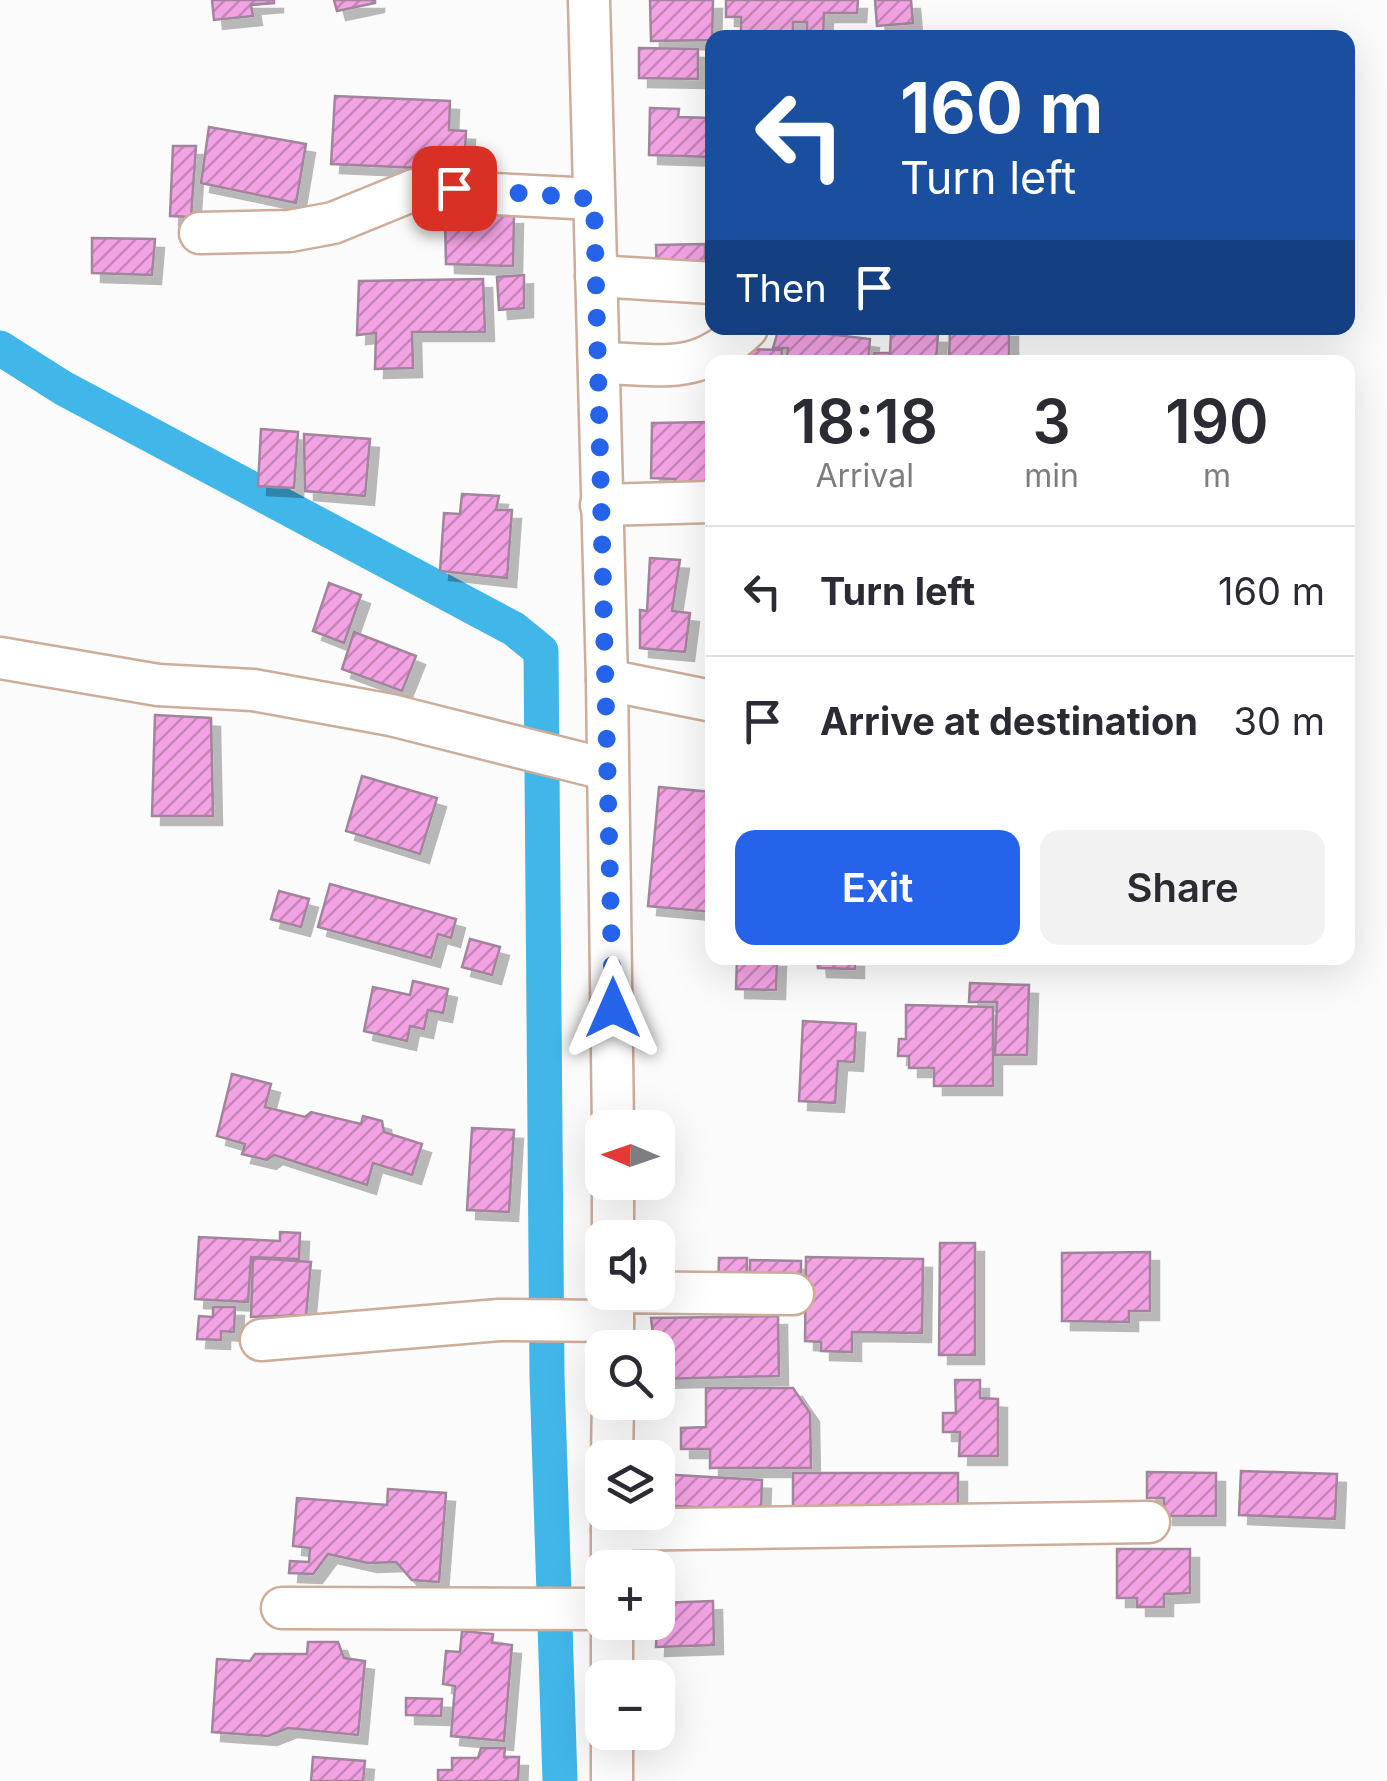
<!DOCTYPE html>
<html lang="en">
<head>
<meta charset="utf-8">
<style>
	:root { --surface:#fff; --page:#f2f2f3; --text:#2b2b33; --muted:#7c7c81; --line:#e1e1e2; --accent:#2563eb }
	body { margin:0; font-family:Inter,sans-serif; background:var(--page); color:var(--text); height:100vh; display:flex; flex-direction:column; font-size:38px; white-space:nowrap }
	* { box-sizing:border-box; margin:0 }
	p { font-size:32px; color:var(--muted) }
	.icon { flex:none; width:55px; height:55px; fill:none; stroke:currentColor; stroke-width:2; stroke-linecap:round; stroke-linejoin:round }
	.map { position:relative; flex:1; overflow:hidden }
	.side { position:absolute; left:705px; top:355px; width:650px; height:610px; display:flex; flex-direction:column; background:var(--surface); border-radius:20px; box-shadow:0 10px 40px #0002 }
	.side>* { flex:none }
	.hud { position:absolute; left:705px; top:30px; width:650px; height:305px; border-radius:20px; box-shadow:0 10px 40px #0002; background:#1a4fa0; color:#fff; overflow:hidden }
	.needle { width:65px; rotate:272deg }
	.fabs { position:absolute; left:585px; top:1110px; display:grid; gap:20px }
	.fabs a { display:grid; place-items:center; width:90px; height:90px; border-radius:20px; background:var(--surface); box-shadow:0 10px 40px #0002; font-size:50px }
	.pin { position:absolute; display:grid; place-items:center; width:85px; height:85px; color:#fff; margin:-42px; border-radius:20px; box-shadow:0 5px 15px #0006 }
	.me { position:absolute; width:110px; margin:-55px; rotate:0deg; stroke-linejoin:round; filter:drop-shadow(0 0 8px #0008) }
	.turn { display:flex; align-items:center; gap:35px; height:210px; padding:0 30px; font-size:45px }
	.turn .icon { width:130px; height:130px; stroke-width:2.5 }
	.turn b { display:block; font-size:70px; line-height:85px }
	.then { display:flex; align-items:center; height:95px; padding:0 30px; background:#0003; gap:20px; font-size:38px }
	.eta { display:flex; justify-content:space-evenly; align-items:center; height:170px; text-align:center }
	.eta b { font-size:60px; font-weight:600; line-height:70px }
	.button { display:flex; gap:20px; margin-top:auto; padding:20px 30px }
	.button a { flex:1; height:115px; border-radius:20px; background:var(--accent); color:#fff; font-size:40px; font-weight:600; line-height:115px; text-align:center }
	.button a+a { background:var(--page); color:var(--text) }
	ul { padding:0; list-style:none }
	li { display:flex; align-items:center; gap:30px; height:130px; padding:0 30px; border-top:2px solid var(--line) }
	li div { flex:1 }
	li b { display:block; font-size:38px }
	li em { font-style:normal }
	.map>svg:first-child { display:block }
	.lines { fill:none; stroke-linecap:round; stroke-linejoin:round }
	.canal { stroke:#41b6e9; stroke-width:35 }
	.building { fill:url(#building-hatch); stroke:#a2859c; stroke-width:2.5; filter:url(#shadow) }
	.minor-casing { stroke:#ceac9a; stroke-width:45 }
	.minor { stroke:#fff; stroke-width:40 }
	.route { stroke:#2563eb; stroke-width:18; stroke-dasharray:0 32.4 }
</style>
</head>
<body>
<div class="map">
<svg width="1387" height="1781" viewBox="0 0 1387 1781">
	<defs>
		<pattern id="building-hatch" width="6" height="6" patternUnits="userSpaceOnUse" patternTransform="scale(2.5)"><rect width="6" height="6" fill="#f3a2e3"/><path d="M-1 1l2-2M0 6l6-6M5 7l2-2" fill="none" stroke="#c685b8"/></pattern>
		<filter id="shadow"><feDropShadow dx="9" dy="9" stdDeviation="0" flood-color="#0004"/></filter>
	</defs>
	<rect width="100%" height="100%" fill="#fbfbfb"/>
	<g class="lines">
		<polyline class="canal" points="0,348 63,388 514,629 541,651 547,1376 560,1781"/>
	</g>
	<g class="building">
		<polygon points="212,0 274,0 274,3 251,5 253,16 214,20"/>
		<polygon points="334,0 375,0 375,3 337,11"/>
		<polygon points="650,0 713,0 712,40 651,41"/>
		<polygon points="726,0 858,0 857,13 824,13 823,38 807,38 807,22 793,22 793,36 741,35 741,17 726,17"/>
		<polygon points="875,0 911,0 913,23 877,26"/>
		<polygon points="639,48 698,49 698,79 639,78"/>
		<polygon points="335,96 450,101 449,130 466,131 464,170 331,164"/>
		<polygon points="650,108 679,109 678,117 712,118 712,157 649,155"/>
		<polygon points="209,127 306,144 296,203 201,183"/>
		<polygon points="173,146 196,146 191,217 170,216"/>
		<polygon points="514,215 513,266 446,264 445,216"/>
		<polygon points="92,238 155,239 152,275 92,273"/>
		<polygon points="705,244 705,271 657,273 656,245"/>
		<polygon points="524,275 524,308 499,310 497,277"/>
		<polygon points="483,279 485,332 412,332 413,368 375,369 376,333 357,335 359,281"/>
		<polygon points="779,328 870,339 868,362 787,356 788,348 773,348"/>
		<polygon points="950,328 1009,328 1009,362 949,362"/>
		<polygon points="891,333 938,334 936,362 872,362 874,353 890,353"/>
		<polygon points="742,349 782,350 781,362 741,362"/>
		<polygon points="712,422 712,497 674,497 675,479 651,478 652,423"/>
		<polygon points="261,429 298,432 294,488 258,486"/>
		<polygon points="304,434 370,439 365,496 305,491"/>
		<polygon points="462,494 499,496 496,510 512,510 507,578 440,571 444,513 460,514"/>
		<polygon points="650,558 680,560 672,611 690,613 685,652 640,648 640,610 647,611"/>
		<polygon points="329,583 361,595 344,643 313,631"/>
		<polygon points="354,632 416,656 402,691 342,669"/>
		<polygon points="155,715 211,718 213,816 152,816"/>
		<polygon points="362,776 437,798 420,854 346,831"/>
		<polygon points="659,787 712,792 712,912 648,906"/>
		<polygon points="330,884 456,919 451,938 438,934 431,958 318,927"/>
		<polygon points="279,891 309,899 301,927 271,919"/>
		<polygon points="470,939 500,947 492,975 462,967"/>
		<polygon points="737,958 777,958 776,990 736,989"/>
		<polygon points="817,958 855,958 855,969 818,968"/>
		<polygon points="413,981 448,989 443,1013 428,1010 424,1029 410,1026 407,1041 364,1031 373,987 410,995"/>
		<polygon points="970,983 1029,985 1027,1055 995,1055 997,1002 969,1002"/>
		<polygon points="906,1005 993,1007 993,1086 934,1086 934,1068 909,1068 909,1056 898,1056 899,1039 906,1039"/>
		<polygon points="803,1021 856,1024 854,1062 838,1061 835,1103 799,1101"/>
		<polygon points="232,1074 271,1084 265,1107 305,1117 311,1112 361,1124 363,1116 382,1121 384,1132 422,1144 412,1175 373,1163 367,1185 274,1155 267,1160 242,1154 245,1144 217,1136"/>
		<polygon points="472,1128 514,1130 509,1212 467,1210"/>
		<polygon points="280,1232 300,1233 299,1259 251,1257 248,1302 195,1299 199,1237 280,1241"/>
		<polygon points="940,1243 975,1243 975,1355 939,1355"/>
		<polygon points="1150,1252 1150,1311 1129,1311 1129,1322 1062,1321 1062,1253"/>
		<polygon points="806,1257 923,1259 922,1333 852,1332 852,1352 821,1351 821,1342 805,1341"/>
		<polygon points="253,1258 311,1262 306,1315 251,1317"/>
		<polygon points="719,1258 747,1258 746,1289 718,1288"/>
		<polygon points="750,1260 801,1261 801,1287 750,1287"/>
		<polygon points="213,1307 235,1307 234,1332 221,1331 221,1340 197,1339 199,1316 213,1317"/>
		<polygon points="778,1316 779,1376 658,1379 651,1318"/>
		<polygon points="955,1380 980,1380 980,1398 998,1399 998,1456 959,1456 960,1432 943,1432 943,1413 956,1413"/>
		<polygon points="706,1388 793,1388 810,1413 811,1468 710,1468 710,1449 681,1449 681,1428 706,1427"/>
		<polygon points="1241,1471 1337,1474 1335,1519 1239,1515"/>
		<polygon points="1147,1472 1216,1473 1216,1516 1164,1516 1164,1498 1147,1498"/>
		<polygon points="793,1473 958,1473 958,1511 793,1512"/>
		<polygon points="658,1474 762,1480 761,1511 658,1505"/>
		<polygon points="388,1489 446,1493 439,1582 412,1580 396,1562 368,1563 328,1554 313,1574 289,1573 290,1561 309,1562 310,1548 293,1546 297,1498 387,1505"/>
		<polygon points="1117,1549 1190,1549 1190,1593 1164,1594 1164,1607 1137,1607 1137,1598 1117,1598"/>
		<polygon points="713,1601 714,1645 656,1647 658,1603"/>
		<polygon points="462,1631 493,1634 492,1643 512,1645 504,1741 451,1736 455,1686 443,1684 446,1651 460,1652"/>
		<polygon points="308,1642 338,1642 344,1658 365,1661 358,1735 288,1728 268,1736 212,1732 217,1659 250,1661 255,1654 307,1654"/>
		<polygon points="406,1698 442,1699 441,1716 406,1715"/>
		<polygon points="481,1748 505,1748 504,1757 519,1757 518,1781 438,1781 438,1770 452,1770 452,1758 478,1758"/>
		<polygon points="313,1757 365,1761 363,1781 311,1781"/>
	</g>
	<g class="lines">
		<g class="minor-casing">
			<g id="minor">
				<polyline points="589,0 607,680 613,1128"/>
				<polyline points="200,233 290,231 333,223 414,190 594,199"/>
				<polyline points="596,276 712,283"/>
				<path d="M599,363c66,1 97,14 148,-35"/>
				<polyline points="601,505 712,502"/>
				<polyline points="0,658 158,685 253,690 391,715 605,769"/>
				<polyline points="607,680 712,701"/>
				<polyline points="613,1238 613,1182"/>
				<polyline points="261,1340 499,1320 613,1321"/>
				<polyline points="613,1348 613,1292 793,1294"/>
				<polyline points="612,1458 613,1402"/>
				<polyline points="612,1530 1149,1522"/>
				<polyline points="612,1568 612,1512"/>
				<polyline points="282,1608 602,1609"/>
				<polyline points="612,1622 612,1678"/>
				<polyline points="612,1732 612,1781"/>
			</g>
		</g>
		<use href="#minor" class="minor"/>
	</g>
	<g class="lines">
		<polyline class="route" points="454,188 594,199 613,1008"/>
	</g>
</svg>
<div class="fabs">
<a><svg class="needle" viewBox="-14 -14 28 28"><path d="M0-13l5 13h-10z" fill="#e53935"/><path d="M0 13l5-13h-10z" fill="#7c7c81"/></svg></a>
<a><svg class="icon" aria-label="sound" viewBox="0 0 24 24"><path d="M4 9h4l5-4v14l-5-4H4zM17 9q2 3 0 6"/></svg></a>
<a><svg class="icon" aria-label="search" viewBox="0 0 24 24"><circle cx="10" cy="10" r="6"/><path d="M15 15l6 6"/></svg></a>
<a><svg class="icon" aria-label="layers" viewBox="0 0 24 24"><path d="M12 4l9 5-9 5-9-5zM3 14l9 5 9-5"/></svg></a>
<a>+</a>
<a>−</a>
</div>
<div class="pin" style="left:454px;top:188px;background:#d93025"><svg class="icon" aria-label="arrive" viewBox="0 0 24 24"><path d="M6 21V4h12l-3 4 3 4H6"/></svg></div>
<svg class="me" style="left:613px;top:1008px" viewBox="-20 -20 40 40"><path d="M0-17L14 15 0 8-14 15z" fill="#2563eb" stroke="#fff" stroke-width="4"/></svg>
<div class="hud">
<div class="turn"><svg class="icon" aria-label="left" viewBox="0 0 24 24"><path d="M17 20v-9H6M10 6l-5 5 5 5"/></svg><div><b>160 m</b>Turn left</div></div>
<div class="then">Then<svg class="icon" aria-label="arrive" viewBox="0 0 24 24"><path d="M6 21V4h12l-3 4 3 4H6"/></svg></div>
</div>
<section class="side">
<div class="eta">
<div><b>18:18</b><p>Arrival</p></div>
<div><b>3</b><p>min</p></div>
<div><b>190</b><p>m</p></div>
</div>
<ul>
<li><svg class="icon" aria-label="left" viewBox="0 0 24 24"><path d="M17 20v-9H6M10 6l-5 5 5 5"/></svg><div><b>Turn left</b></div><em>160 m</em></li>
<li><svg class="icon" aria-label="arrive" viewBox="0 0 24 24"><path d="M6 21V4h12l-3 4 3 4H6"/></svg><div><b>Arrive at destination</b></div><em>30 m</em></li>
</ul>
<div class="button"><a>Exit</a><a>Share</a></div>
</section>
</div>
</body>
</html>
